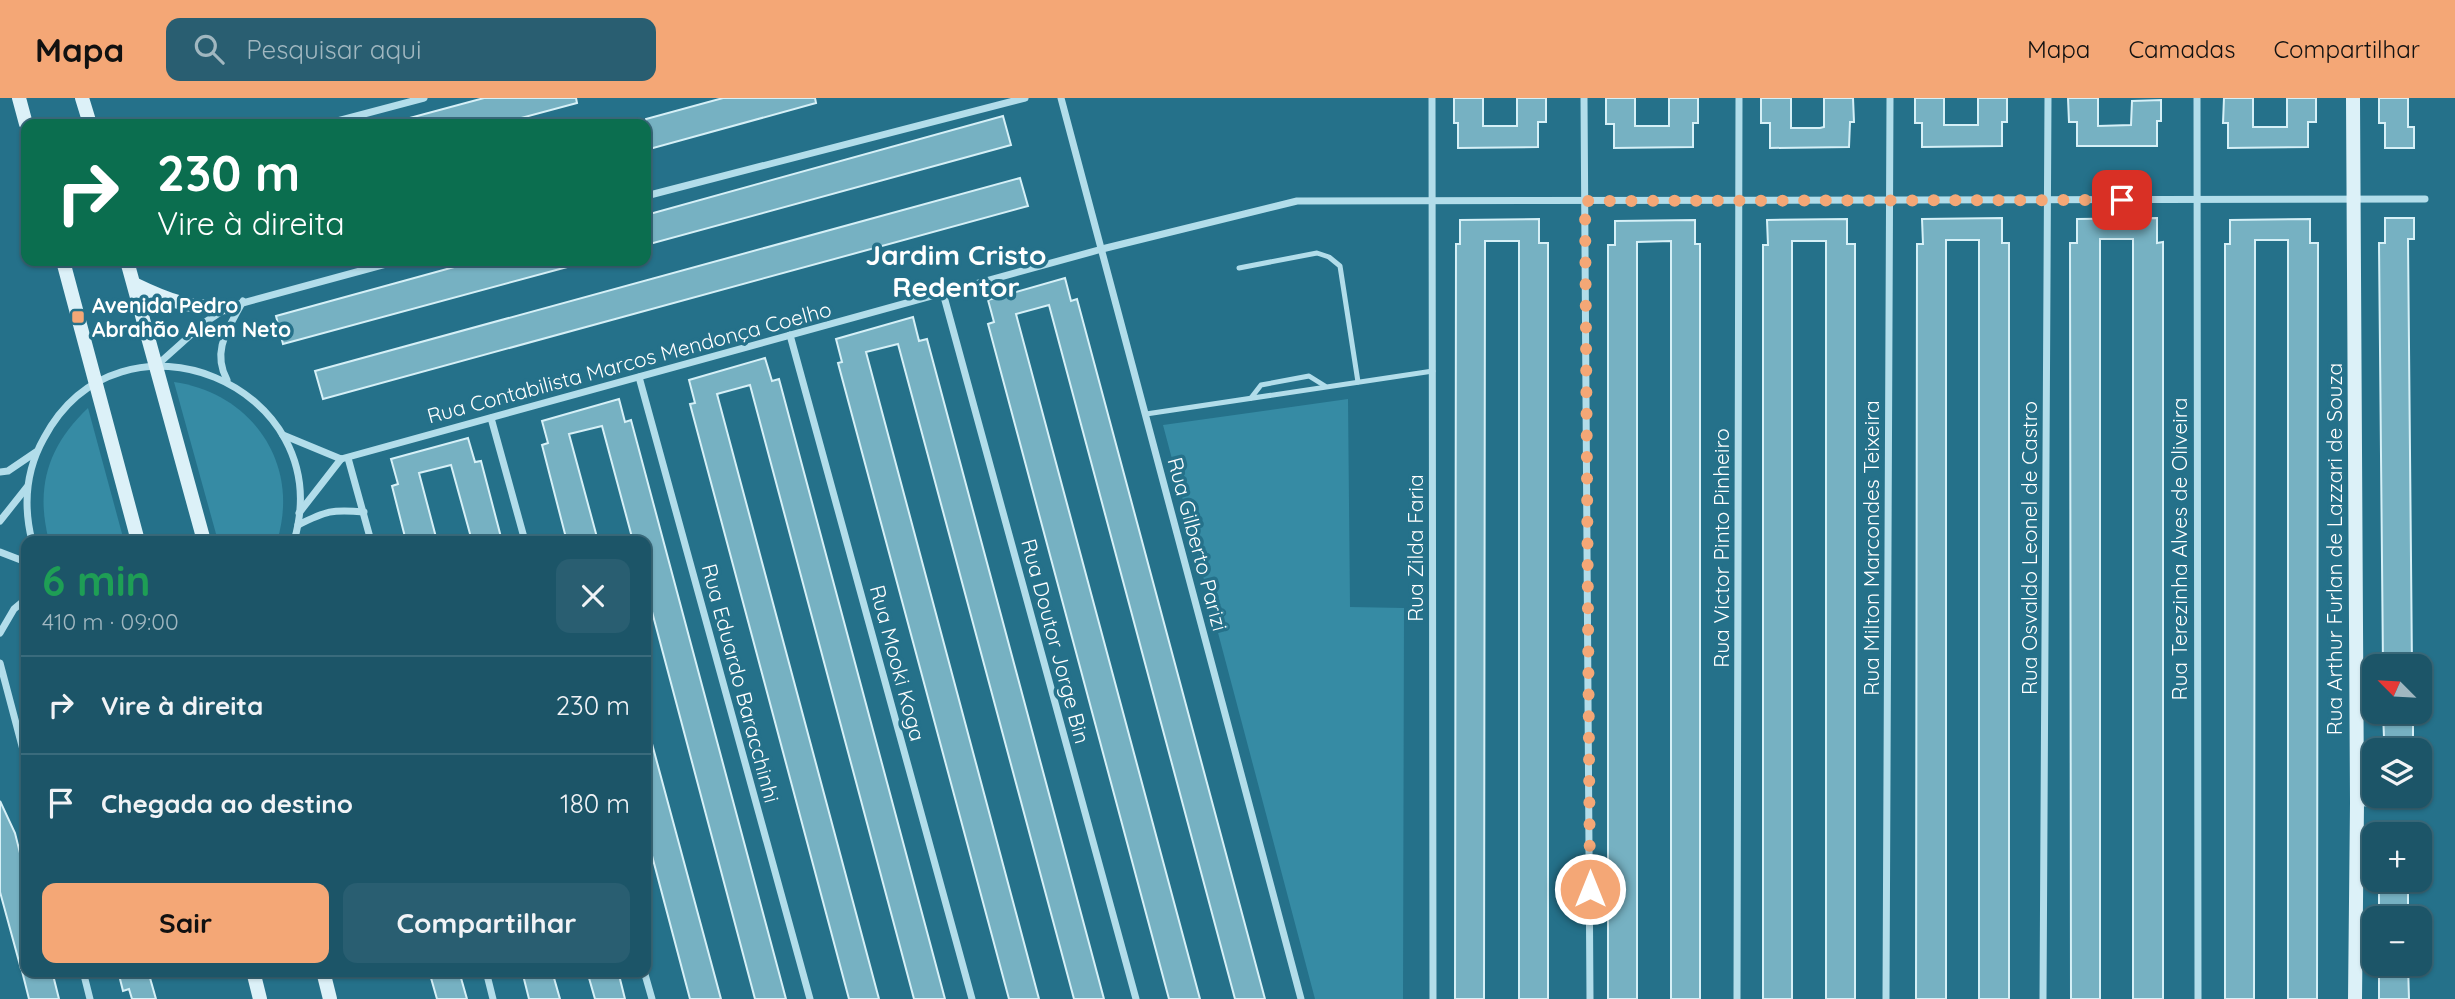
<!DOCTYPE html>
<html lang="pt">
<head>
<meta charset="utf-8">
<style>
	:root { --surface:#1c5568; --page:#295e71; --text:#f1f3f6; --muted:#a0b7c0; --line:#3a6b7c; --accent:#f4a776 }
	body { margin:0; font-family:Quicksand,sans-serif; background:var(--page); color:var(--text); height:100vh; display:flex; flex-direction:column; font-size:26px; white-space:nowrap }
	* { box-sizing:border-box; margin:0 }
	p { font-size:23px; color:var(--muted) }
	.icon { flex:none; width:38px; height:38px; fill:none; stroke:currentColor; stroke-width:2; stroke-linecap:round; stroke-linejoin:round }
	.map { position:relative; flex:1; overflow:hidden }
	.drawer { position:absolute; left:21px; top:438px; width:630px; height:441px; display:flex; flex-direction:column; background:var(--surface); border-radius:14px; box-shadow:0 2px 5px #0004,0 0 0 2px var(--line) }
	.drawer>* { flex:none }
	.top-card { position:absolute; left:21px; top:21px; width:630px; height:147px; border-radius:14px; box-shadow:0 2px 5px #0004,0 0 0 2px var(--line); background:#0b6e4f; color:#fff; overflow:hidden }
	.needle { width:46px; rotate:294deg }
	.controls { position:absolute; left:2362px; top:556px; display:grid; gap:14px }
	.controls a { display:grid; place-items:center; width:70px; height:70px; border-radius:14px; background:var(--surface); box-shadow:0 2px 5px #0004,0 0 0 2px var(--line); font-size:35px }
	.pin { position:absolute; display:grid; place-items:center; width:60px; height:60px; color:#fff; margin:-30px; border-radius:14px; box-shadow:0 4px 10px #0006 }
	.me { position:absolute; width:77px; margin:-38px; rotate:0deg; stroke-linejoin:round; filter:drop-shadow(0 0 5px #0008) }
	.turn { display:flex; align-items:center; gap:24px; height:147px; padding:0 21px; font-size:32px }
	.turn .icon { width:91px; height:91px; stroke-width:2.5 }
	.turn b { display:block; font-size:49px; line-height:60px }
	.round { display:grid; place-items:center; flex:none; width:74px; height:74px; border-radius:14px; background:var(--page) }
	.head { display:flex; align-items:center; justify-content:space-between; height:119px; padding:0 21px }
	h1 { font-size:42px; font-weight:700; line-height:52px; color:#1e9e55 }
	.action { display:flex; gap:14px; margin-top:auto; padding:14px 21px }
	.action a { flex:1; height:80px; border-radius:14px; background:var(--accent); color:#111; font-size:28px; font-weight:700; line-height:80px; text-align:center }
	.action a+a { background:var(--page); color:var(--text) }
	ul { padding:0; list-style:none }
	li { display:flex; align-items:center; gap:21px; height:98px; padding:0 21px; border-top:2px solid var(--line) }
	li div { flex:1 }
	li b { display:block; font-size:26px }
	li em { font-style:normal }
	header { display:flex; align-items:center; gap:42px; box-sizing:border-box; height:98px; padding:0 35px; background:var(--accent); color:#111 }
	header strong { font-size:33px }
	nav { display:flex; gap:38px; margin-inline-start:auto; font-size:24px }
	.search { width:490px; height:63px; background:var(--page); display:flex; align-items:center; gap:18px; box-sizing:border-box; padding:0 24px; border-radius:14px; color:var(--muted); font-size:26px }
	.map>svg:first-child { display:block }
	.green { fill:#368ba4 }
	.building { fill:#76b1c2; stroke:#d6f0f7; stroke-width:2 }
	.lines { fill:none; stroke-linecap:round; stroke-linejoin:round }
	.lane { stroke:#b2ddea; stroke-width:5 }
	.street { stroke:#b2ddea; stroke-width:7 }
	.secondary { stroke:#dcf1f8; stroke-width:14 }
	.route { stroke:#f4a776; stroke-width:12; stroke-dasharray:0 21.6 }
	.poi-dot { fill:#f4a776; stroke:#25718a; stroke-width:2.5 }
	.labels { text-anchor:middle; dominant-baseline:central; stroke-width:7; stroke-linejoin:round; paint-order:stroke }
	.poi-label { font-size:21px; font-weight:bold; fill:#fff; stroke:#25718a; text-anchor:start }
	.street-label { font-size:21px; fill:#fff; stroke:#25718a }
	.district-label { font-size:28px; font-weight:bold; fill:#fff; stroke:#25718a }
</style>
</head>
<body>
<header>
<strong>Mapa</strong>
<div class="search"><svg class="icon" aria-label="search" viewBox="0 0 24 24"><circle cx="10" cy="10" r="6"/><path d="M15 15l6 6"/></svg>Pesquisar aqui</div>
<nav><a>Mapa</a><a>Camadas</a><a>Compartilhar</a></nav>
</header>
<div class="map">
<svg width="2455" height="901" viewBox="0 0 2455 901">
	<rect width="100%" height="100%" fill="#25718a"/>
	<g class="green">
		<path d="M174,284c78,11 127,82 103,159h-59z"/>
		<polygon points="1348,301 1350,509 1404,510 1403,901 1315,901 1163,327"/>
		<path d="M88,310l36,133h-75c-14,-54 -1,-95 39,-133z"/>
	</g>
	<g class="building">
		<polygon points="484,0 576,0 577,5 499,26 407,26 406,21"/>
		<polygon points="723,0 815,0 816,5 646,52 646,21"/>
		<polygon points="1454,0 1483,0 1483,28 1517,28 1517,0 1546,0 1546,24 1538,24 1538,49 1458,50 1458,25 1454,25"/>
		<polygon points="1606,0 1635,0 1635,28 1669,28 1669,0 1698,0 1698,25 1693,25 1693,49 1614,50 1614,26 1606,26"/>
		<polygon points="1761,0 1791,0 1791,30 1820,30 1824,29 1824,0 1853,0 1854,24 1850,24 1849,49 1770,50 1770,25 1761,25"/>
		<polygon points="1915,0 1944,0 1944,27 1978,27 1978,0 2007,0 2007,24 2002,24 2002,48 1922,49 1922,25 1915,25"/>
		<polygon points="2068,0 2098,0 2098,28 2131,27 2132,3 2161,2 2161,23 2157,23 2157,48 2077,48 2077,24 2069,24"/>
		<polygon points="2224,0 2253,0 2253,29 2287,29 2287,0 2316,0 2316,24 2308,24 2308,49 2228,50 2228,25 2223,25"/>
		<polygon points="2379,0 2408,0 2408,29 2414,29 2414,50 2385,50 2385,25 2379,25"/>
		<polygon points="1003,18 1011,47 646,147 646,117"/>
		<polygon points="1020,80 1028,108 323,301 315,273"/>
		<polygon points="2002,120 2002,145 2009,145 2009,901 1979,901 1979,142 1946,142 1946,901 1916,901 1917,146 1923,146 1922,121"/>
		<polygon points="2157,120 2157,145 2163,144 2163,901 2133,901 2133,141 2100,141 2100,901 2071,901 2070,145 2077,145 2077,121"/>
		<polygon points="2385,120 2414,120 2414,141 2408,141 2412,569 2383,569 2379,145 2385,145"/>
		<polygon points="1539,121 1539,145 1548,145 1548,901 1519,901 1519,143 1485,143 1484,901 1455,901 1456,146 1460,146 1460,122"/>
		<polygon points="1847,121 1847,146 1855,146 1855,901 1826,901 1826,143 1792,143 1792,901 1763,901 1763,147 1768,147 1767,122"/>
		<polygon points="2310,121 2310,145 2318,145 2317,901 2288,901 2288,142 2255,142 2254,901 2225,901 2225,146 2230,146 2230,122"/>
		<polygon points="1695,122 1695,146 1700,146 1700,901 1671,901 1671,143 1637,144 1637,901 1608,901 1608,147 1615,147 1615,123"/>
		<polygon points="476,163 570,163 571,168 283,246 276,218"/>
		<polygon points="1065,180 1071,203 1077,201 1265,901 1235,901 1049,207 1016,216 1200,901 1169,901 988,226 994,224 988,202"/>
		<polygon points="913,219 919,243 927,241 1104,901 1074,901 898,246 866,254 1039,901 1009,901 838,265 842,264 836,241"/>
		<polygon points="765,260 772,283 779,281 945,901 914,901 750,287 717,296 879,901 849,901 690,306 695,305 689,282"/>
		<polygon points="619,301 625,324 631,322 786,901 755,901 646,491 646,443 633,443 602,328 569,336 598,443 568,443 565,436 542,347 548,345 542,323"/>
		<polygon points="468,340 475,364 481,363 502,443 472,443 451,367 419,375 437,443 406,443 392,388 398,386 391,361"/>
		<polygon points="2383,614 2413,614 2413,653 2389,653 2390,640 2384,640"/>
		<polygon points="646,642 651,642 721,901 690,901 646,735"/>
		<polygon points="0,703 15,735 26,779 26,871 21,871 0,794"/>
		<rect x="2379" y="782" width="29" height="39"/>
		<polygon points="2379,866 2408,866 2409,901 2379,901"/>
		<polygon points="22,873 52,873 59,901 29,901"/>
		<polygon points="118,873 148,873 156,901 132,901 129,891 123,893"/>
		<polygon points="429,873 459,873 467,901 437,901"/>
		<polygon points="522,873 552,873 560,901 529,901"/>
		<polygon points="587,873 618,873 625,901 595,901"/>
	</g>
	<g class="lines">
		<g class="lane">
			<polyline points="1239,170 1317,155 1329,159 1340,168 1358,284"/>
			<polyline points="1251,300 1261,287 1309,278 1325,288"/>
			<polyline points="1146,316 1433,273"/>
		</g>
		<g class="street">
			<polyline points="1061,0 1301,901"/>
			<polyline points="1432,0 1433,901"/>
			<polyline points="1584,0 1590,901"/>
			<polyline points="2197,0 2198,901"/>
			<polyline points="326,26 424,0"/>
			<polyline points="646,98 1025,0"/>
			<polyline points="943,195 1136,901"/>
			<polyline points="790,237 972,901"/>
			<polyline points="156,268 204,225 228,209 397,163"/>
			<polyline points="639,279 810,901"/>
			<path d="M227,282c-16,-30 2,-52 16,-79"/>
			<polyline points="491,320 525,443"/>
			<polyline points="283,337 341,361"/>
			<polyline points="348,360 371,443"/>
			<polyline points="341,361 1102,151 1297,103 2425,101"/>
			<polyline points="0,374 8,373 36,354"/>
			<polyline points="299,415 341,361"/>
			<polyline points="0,423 27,389"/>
			<path d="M298,427c28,-14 34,-16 66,-13"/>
			<path d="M32,443c-9,-36 -6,-71 12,-103 76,-143 296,-53 250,103"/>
			<polyline points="0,454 26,464"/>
			<polyline points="0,535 14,511 26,501"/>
			<polyline points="0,565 26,663"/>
			<polyline points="2357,705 2425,704"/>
			<polyline points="83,873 90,901"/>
			<polyline points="486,873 493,901"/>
			<polyline points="644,873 652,901"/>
			<polyline points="1737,901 1739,0"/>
			<polyline points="1886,901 1890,0"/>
			<polyline points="2043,901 2048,0"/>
		</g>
		<g class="secondary">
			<polyline points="19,0 26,26"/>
			<polyline points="82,0 90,26"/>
			<polyline points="2353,0 2357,705 2355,901"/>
			<polyline points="63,163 138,443"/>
			<polyline points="127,163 204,443"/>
			<path d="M134,186c33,16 56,25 94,23"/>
			<polyline points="253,873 260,901"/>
			<polyline points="323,873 330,901"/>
		</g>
	</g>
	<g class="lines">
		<polyline class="route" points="1590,791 1585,103 2122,102"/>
	</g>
	<rect class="poi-dot" x="71" y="212" width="14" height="14" rx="3.5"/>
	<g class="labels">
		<g class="poi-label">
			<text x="92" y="207">Avenida Pedro<tspan x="92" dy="24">Abrahão Alem Neto</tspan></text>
		</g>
		<g class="street-label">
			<text transform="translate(629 264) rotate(-15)">Rua Contabilista Marcos Mendonça Coelho</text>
			<text transform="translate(1198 446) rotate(75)">Rua Gilberto Parizi</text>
			<text transform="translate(1415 450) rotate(-90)">Rua Zilda Faria</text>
			<text transform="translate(1721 450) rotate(-90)">Rua Victor Pinto Pinheiro</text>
			<text transform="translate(1871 450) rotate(-90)">Rua Milton Marcondes Teixeira</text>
			<text transform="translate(2029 450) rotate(-90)">Rua Osvaldo Leonel de Castro</text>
			<text transform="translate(2179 451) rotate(-90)">Rua Terezinha Alves de Oliveira</text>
			<text transform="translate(2334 451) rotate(-90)">Rua Arthur Furlan de Lazzari de Souza</text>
			<text transform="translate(1056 543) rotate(75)">Rua Doutor Jorge Bin</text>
			<text transform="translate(898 565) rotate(75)">Rua Mooki Koga</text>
			<text transform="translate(741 585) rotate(75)">Rua Eduardo Baracchinhi</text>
		</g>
		<g class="district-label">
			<text x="956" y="156">Jardim Cristo<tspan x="956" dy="32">Redentor</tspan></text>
		</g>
	</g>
</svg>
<div class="controls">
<a><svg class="needle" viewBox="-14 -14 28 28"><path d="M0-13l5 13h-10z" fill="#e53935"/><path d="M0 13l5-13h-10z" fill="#a0b7c0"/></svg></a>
<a><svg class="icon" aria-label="layers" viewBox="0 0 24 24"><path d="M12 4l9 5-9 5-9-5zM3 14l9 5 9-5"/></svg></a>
<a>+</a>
<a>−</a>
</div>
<div class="pin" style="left:2122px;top:102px;background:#d93025"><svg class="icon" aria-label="arrive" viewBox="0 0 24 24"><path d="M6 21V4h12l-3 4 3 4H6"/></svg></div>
<svg class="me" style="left:1590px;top:791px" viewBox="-20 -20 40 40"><circle r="17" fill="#f4a776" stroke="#fff" stroke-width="3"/><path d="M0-11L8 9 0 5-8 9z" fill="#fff"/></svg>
<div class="top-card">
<div class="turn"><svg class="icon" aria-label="right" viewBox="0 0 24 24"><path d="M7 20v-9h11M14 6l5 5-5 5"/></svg><div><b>230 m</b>Vire à direita</div></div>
</div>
<section class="drawer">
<div class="head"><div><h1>6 min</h1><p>410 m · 09:00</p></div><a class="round"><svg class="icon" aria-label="close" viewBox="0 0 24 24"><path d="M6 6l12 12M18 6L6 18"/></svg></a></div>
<ul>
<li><svg class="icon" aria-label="right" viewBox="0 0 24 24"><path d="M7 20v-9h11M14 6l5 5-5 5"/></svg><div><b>Vire à direita</b></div><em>230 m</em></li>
<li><svg class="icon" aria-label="arrive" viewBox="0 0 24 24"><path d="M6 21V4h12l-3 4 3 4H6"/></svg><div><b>Chegada ao destino</b></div><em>180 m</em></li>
</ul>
<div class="action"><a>Sair</a><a>Compartilhar</a></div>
</section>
</div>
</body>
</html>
